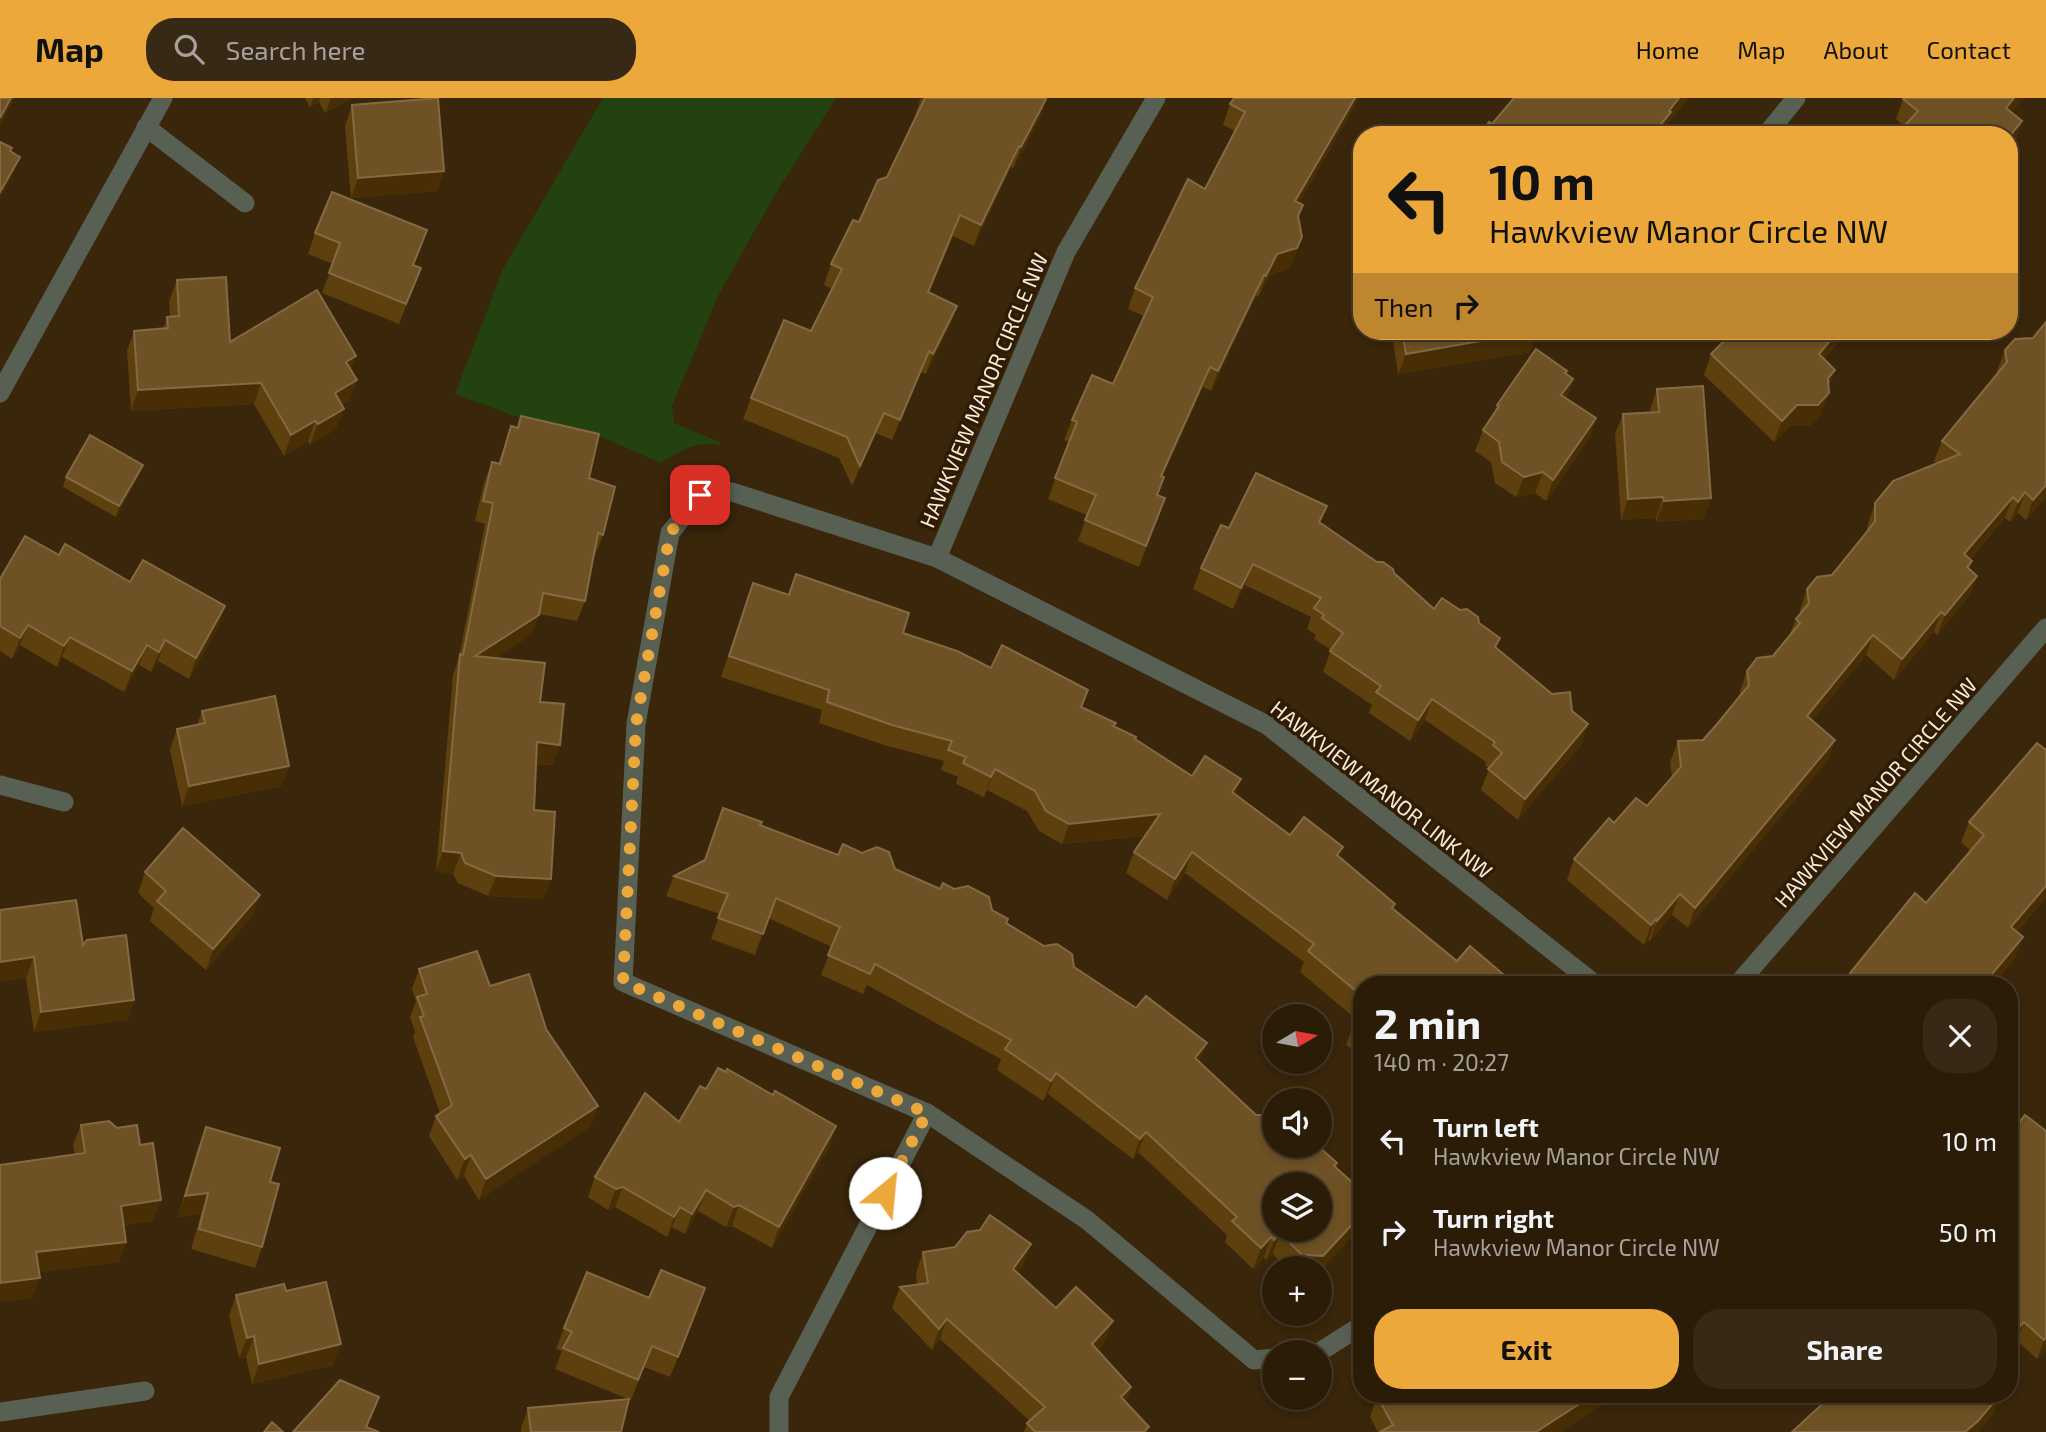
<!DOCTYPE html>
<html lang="en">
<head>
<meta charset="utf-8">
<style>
	:root { --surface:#2b1c08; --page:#372916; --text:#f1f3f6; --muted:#a6a19c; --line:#473a29; --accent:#eda83b }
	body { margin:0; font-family:"Exo 2",sans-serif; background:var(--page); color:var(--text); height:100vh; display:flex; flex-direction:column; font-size:26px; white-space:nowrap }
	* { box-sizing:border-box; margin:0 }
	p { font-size:23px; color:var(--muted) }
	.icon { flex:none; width:38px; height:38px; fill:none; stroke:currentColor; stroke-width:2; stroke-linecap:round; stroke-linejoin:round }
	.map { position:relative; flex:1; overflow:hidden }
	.panel { position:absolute; left:1353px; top:878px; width:665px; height:427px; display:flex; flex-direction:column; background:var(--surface); border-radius:28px; box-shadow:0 4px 10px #0003,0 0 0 2px var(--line) }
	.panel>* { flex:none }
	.banner { position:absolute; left:1353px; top:28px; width:665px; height:214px; border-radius:28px; box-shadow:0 4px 10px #0003,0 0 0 2px var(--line); background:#eda83b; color:#111; overflow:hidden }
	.needle { width:46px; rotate:80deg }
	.buttons { position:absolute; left:1262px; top:906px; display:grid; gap:14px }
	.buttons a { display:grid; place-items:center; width:70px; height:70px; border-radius:50%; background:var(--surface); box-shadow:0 4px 10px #0003,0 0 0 2px var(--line); font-size:35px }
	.pin { position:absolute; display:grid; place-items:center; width:60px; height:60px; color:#fff; margin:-30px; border-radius:14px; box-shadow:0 4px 10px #0006 }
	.me { position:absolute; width:77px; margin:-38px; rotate:28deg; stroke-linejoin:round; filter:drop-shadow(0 0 5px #0008) }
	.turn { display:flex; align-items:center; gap:24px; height:147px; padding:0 21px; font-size:32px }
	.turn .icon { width:91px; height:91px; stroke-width:2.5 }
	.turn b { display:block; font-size:49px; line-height:60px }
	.then { display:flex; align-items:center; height:66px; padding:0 21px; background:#0003; gap:14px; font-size:26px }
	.round { display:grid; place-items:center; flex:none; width:74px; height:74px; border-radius:28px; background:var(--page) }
	.summary { display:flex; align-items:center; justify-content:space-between; height:119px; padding:0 21px }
	h1 { font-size:42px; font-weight:700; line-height:52px }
	.button { display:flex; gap:14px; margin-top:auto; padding:14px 21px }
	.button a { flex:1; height:80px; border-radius:28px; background:var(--accent); color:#111; font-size:28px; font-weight:700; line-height:80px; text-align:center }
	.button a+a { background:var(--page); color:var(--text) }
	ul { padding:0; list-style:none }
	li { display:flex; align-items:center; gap:21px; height:91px; padding:0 21px }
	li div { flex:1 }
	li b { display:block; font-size:26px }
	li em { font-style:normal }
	header { display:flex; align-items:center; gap:42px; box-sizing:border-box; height:98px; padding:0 35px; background:var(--accent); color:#111 }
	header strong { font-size:33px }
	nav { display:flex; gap:38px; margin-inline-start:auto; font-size:24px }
	.search { width:490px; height:63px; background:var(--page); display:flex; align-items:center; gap:18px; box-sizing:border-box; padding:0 24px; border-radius:28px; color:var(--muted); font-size:26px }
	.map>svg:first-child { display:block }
	.green { fill:#23420f }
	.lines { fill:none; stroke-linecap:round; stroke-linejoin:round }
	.minor { stroke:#586054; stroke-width:19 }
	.tertiary { stroke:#586054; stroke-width:19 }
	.wall { fill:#5e400f }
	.shaded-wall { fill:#482e04 }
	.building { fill:#6e5225; stroke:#846a42; stroke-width:2; fill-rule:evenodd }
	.route { stroke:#eda83b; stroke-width:12; stroke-dasharray:0 21.6 }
	.labels { text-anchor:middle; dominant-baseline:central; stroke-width:7; stroke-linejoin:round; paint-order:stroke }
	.street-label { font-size:21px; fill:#f8ebdc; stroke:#2f1c02 }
</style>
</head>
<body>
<header>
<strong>Map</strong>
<div class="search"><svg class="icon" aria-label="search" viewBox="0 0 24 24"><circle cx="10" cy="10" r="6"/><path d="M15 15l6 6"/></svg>Search here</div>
<nav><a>Home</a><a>Map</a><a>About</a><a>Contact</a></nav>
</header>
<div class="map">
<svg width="2046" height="1334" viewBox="0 0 2046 1334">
	<rect width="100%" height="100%" fill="#39260b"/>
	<path class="green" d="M603,0h233l-63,100 -56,100 -45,108 2,17 46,19v3c-27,-3 -37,4 -59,18l-59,-26 -8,1 -71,-19 -68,-25 48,-125z"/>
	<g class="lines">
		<g class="minor">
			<polyline points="1156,0 1066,154 937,460 732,394 700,397 670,435 636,626 623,884 927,1015 1087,1122 1254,1262 1274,1260"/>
			<polyline points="146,29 245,105"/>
			<polyline points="1766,37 1796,0"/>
			<polyline points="937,460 1267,627 1596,887"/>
			<polyline points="0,687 64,704"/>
			<polyline points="1737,887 2046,530"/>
			<polyline points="1318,1255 1362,1227"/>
			<polyline points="0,1314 145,1293"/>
			<polyline points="779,1334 779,1299 927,1015"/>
		</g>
		<polyline class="tertiary" points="0,295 163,0"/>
	</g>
	<g class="wall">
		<polygon points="305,0 353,0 325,15 319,4 310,9"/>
		<polygon points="921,0 1044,0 1046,1 1039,22 1013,70 1011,69 974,148 953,138 929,195 957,208 949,229 926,276 921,274 892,342 876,335 852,388 839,360 743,321 751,300 811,233 832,191 824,187 831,166 887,79 916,18 915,18"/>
		<polygon points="1359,0 1299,105 1298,121 1302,139 1290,170 1270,177 1258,199 1256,198 1211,293 1203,289 1162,379 1164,379 1158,397 1165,400 1139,469 1078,443 1087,417 1048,401 1069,344 1064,342 1072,322 1113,286 1144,218 1128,211 1135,190 1205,91 1235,33 1223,27 1230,6"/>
		<polygon points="1514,0 1689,0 1666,27 1662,37 1481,37 1492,26"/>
		<polygon points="1903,1 2012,14 2022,23 2015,44 2009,51 2009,37 1904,28 1896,21"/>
		<polygon points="352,7 444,73 437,93 351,100 345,28"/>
		<polygon points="315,135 421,170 399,226 322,195 333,166 308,156"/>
		<polygon points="177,182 230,244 351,272 350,302 342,307 336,331 310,347 308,343 284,358 254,306 131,313 127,253 134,233 163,231 167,219 170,219 169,203"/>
		<polygon points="1385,233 1538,233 1530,254 1398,276 1393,242 1385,236"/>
		<polygon points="1848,233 1824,261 1835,272 1828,289 1821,316 1810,328 1790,328 1774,344 1704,277 1711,256"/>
		<polygon points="2005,252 2046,399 2026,422 2018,415 2010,424 2005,420 1970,461 1972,463 1969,471 1977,478 1969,498 1937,537 1934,534 1894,582 1866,557 1812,623 1835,642 1828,662 1688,830 1672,817 1650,843 1648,842 1644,847 1567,782 1574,761 1614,725 1647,708 1672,679 1670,664 1678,643 1703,642 1718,625 1740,597 1740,593 1747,573 1773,558 1789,538 1796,521 1800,516 1800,512 1807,491 1832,477 1867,432 1868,426 1875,405 1937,365 1934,363 1942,343 1998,275 1997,273"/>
		<polygon points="1567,273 1566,275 1573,281 1566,300 1596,320 1589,341 1546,403 1535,395 1516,399 1495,385 1491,364 1475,353 1483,332 1493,317 1497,307"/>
		<polygon points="1657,291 1711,400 1703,421 1656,424 1656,420 1621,422 1615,336 1623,316 1650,314 1650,312"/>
		<polygon points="521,318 589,380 603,437 595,457 594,457 585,503 577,523 539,516 531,537 496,560 540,604 560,647 552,667 536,666 534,712 551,781 543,801 488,798 458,785 453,776 436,773 453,577 459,559 485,426 475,423 484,385 492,364 498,366 511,328 517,330"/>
		<polygon points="139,377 116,419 63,389 66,379"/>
		<polygon points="1327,408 1320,425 1394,475 1434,511 1479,525 1496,550 1588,626 1581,647 1518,722 1481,692 1489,671 1485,667 1486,664 1425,622 1410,643 1369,615 1372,607 1323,574 1331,552 1314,541 1316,537 1307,531 1311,519 1245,487 1233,511 1193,491 1201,470 1229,430"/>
		<polygon points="59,457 130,484 225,508 218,529 189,581 158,563 151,574 139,567 124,594 62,559 57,569 20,547 12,561 0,553 0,481"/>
		<polygon points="796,476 903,535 991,570 1082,610 1135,641 1192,678 1241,681 1235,696 1290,737 1340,759 1393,811 1457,863 1511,883 1510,887 1362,887 1362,959 1346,947 1354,926 1357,922 1300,874 1304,864 1185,775 1167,802 1126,775 1134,754 1145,738 1062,746 1039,733 1027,713 987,692 984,699 956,686 958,679 941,672 944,663 884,647 819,625 822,612 721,579 753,485 788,496"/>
		<polygon points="202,613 289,668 281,688 182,708 170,652 177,631 197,627"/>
		<polygon points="2046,652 2046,799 2017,834 2016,859 1993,887 1846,887 1850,875 1926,805 1970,752 1961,744 1969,724"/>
		<polygon points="760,727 838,757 895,771 992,812 1008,821 1007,825 1074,869 1200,965 1274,1048 1337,1065 1320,1171 1287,1171 1273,1156 1266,1162 1264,1160 1253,1171 1225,1144 1227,1137 1138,1054 1133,1061 1048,996 1043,1003 997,972 1001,961 867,887 863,896 821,877 832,849 768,820 755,857 711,841 720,816 666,798 674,778 705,762"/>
		<polygon points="145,774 253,817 206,872 150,823 154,810 138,795"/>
		<polygon points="0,812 83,847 134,902 127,922 34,934 26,880 0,884"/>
		<polygon points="419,871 490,888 546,931 591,1028 479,1102 464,1078 457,1082 429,1038 436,1018 440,1015 413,939 415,934 410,919 416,903 412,891"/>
		<polygon points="706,991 773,997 836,1028 829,1049 772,1150 732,1128 726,1129 698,1113 685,1136 672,1129 667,1139 615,1109 608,1112 588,1099 595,1079 679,1024"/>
		<polygon points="81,1027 153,1123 124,1127 126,1144 119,1164 39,1174 32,1200 0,1204 75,1057 73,1047"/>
		<polygon points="206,1029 270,1084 262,1149 255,1170 191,1151 201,1116 178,1119 198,1049"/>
		<polygon points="2009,1037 2046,1250 2037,1261 2017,1243 2009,1252"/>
		<polygon points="923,1154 1023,1167 1017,1175 1056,1210 1105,1244 1098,1252 1131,1289 1126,1304 1149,1329 1147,1334 1024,1334 1027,1325 1030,1323 940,1241 932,1252 892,1210 900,1189 917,1186 916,1175"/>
		<polygon points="286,1193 333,1267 252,1286 246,1259 239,1260 229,1218 236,1197"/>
		<polygon points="649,1200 698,1211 670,1279 644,1269 631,1302 629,1302 621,1334 521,1334 521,1330 528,1310 628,1301 555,1271 562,1253 556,1251 564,1230"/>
		<polygon points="1380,1297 1617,1297 1560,1334 1378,1334 1370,1319 1377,1298"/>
	</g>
	<g class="shaded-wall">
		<polygon points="11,0 15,0 0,27 0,20"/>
		<polygon points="313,0 320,0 319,4 310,9"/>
		<polygon points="331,0 353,0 325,15"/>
		<polygon points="1355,0 1359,0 1288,124 1295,103"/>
		<polygon points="1679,0 1689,0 1666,27 1662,37 1652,37 1669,13"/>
		<polygon points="2014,0 2024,0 1999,30 2006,10"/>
		<polygon points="1046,1 1039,22 1013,70 1021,49"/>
		<polygon points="2022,23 2015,44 2009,51 2009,39"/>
		<polygon points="1019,48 1011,69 974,148 981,127"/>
		<polygon points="20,59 12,79 0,101 0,94"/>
		<polygon points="444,73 437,93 351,100 358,80"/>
		<polygon points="960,117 953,138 921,215 928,194"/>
		<polygon points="1302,139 1290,170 1270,177 1258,199 1266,178 1277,156"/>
		<polygon points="1264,177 1256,198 1211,293 1218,273"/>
		<polygon points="957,208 949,229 926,276 933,256"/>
		<polygon points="1538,233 1530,254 1398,276 1406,256"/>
		<polygon points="1838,233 1848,233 1811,276 1819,256"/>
		<polygon points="929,253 921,274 892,342 900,322"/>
		<polygon points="356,258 348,279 346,264"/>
		<polygon points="1210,269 1203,289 1153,399 1161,378"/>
		<polygon points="1835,272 1827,293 1828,280"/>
		<polygon points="1573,281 1565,301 1561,297"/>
		<polygon points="357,282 350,302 327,316 335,295"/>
		<polygon points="261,285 254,306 131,313 138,292"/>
		<polygon points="1829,295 1821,316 1810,328 1790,328 1774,344 1782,323 1797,307"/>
		<polygon points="344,311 336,331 310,347 318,326"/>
		<polygon points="884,315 876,335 852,388 860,368"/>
		<polygon points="1596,320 1589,341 1546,403 1553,382"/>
		<polygon points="315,323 308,343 284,358 291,337"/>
		<polygon points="143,367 139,377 116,419 119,408"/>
		<polygon points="1543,374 1535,395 1516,399 1524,379"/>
		<polygon points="2046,387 2046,399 2026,422 2033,402"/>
		<polygon points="2025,394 2018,415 2010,424 2018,404"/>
		<polygon points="1663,399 1656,420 1621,422 1628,401"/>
		<polygon points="2013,399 2005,420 1956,476 1964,456"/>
		<polygon points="1711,400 1703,421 1656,424 1664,403"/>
		<polygon points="1253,466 1245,487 1233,511 1241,490"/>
		<polygon points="1977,478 1969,498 1937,537 1945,517"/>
		<polygon points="225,508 218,529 189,581 196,560"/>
		<polygon points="1941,514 1934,534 1894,582 1902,561"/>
		<polygon points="539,517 531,537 467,579 475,558"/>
		<polygon points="28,527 20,547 12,561 20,540"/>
		<polygon points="1873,537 1866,557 1799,639 1807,618"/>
		<polygon points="70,539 62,559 57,569 64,548"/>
		<polygon points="165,542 158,563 151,574 159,554"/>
		<polygon points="147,547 139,567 124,594 132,573"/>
		<polygon points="1432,601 1425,622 1410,643 1418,622"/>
		<polygon points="1588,626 1581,647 1518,722 1525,701"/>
		<polygon points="1835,642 1828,662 1688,830 1695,810"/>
		<polygon points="537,644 560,647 552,667 529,665"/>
		<polygon points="289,668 281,688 182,708 189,688"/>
		<polygon points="995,671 987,692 984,699 991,679"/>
		<polygon points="1241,681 1233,702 1232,694"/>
		<polygon points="1160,716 1152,737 1062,746 1069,726"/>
		<polygon points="443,753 461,755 453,776 436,773"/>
		<polygon points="1192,754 1185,775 1167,802 1175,781"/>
		<polygon points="496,778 551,781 543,801 488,798"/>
		<polygon points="2046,788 2046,799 2004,850 2011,829"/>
		<polygon points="1680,796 1672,817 1650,843 1657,823"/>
		<polygon points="260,797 253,817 206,872 213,851"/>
		<polygon points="1656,821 1648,842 1644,847 1651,827"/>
		<polygon points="2023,839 2016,859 1993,887 1983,887"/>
		<polygon points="34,859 26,880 0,884 0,864"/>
		<polygon points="134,902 127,922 34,934 41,914"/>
		<polygon points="1207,945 1199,966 1195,960"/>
		<polygon points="1056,975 1048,996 1043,1003 1051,983"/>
		<polygon points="598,1008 591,1028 479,1102 486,1081"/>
		<polygon points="836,1028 829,1049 772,1150 779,1129"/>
		<polygon points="1146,1034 1138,1054 1133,1061 1140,1041"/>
		<polygon points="471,1057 464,1078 457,1082 465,1061"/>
		<polygon points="623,1089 615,1109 608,1112 616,1091"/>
		<polygon points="706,1092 698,1113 685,1136 692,1116"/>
		<polygon points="208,1095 201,1116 178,1119 185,1098"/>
		<polygon points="161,1102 153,1123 113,1128 121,1108"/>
		<polygon points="739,1107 732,1128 726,1129 734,1109"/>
		<polygon points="680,1109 672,1129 667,1139 674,1119"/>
		<polygon points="1362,1116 1362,1128 1320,1174 1320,1171 1297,1171 1302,1157"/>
		<polygon points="1280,1135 1273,1156 1266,1162 1274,1142"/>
		<polygon points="1271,1139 1264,1160 1253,1171 1261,1150"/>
		<polygon points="126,1144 119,1164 29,1175 36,1154"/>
		<polygon points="1031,1146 1023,1167 1006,1191 1013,1171"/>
		<polygon points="40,1180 32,1200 0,1204 0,1185"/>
		<polygon points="705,1190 698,1211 670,1279 678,1259"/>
		<polygon points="947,1221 940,1241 932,1252 939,1231"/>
		<polygon points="1113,1223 1105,1244 1084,1266 1092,1246"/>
		<polygon points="2024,1224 2017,1243 2009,1252 2009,1240"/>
		<polygon points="254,1238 246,1259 239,1260 247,1240"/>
		<polygon points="2046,1239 2046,1250 2037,1261 2044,1242"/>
		<polygon points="341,1246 333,1267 252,1286 259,1266"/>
		<polygon points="1131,1289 1124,1309 1121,1299"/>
		<polygon points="1593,1297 1617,1297 1560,1334 1536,1334"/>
		<polygon points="2000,1297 1993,1317 1978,1334 1965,1334"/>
	</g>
	<g class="building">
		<polygon points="0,0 11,0 0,20"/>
		<polygon points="438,0 444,73 358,80 352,7"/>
		<polygon points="925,0 1044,0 1046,1 1021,49 1019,48 981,127 960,117 928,194 957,208 933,256 929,253 900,322 884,315 860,368 847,339 751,300 784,222 811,233 842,171 831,166 853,122 859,124 878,82 887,79"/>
		<polygon points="1234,0 1355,0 1295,103 1303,107 1298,118 1302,139 1297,150 1277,156 1266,178 1264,177 1218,273 1210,269 1161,378 1164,379 1157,397 1165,400 1146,448 1085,422 1096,397 1055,380 1077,324 1072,322 1092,277 1113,286 1153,199 1135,190 1188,81 1205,91 1245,14 1230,6"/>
		<polygon points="1514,0 1679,0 1669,13 1671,14 1652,37 1615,37 1606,29 1599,37 1481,37 1489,24 1492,26"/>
		<polygon points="1904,0 2014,0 2006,10 2022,23 2009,39 2009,37 1896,37 1918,13 1903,1"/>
		<polygon points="0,44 12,50 10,53 20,59 0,94"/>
		<polygon points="332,94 427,132 413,167 421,170 406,206 329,175 340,145 315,135"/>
		<polygon points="226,179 230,244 317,192 356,258 346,264 357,282 335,295 344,311 318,326 315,323 291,337 261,285 138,292 134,233 168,230 167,219 179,218 177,182"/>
		<polygon points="2046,224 2046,387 2033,402 2025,394 2018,404 2013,399 1964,456 1972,463 1967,469 1977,478 1945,517 1941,514 1902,561 1873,537 1807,618 1835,642 1695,810 1680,796 1657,823 1656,821 1651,827 1574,761 1609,720 1614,725 1636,700 1647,708 1681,669 1678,643 1703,642 1718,625 1749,587 1747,573 1757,560 1773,558 1800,525 1796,521 1809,505 1807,491 1817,479 1832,477 1862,440 1875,423 1875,405 1893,383 1960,356 1942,343 2007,264 2005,252 2015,241 2033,240"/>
		<polygon points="1402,233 1538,233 1406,256"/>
		<polygon points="1734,233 1838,233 1819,256 1835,272 1828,280 1829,295 1818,307 1797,307 1782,323 1711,256"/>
		<polygon points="1536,251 1567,273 1565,275 1573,281 1561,297 1596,320 1553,382 1543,374 1524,379 1502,364 1499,344 1483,332 1499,308 1497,307"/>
		<polygon points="1703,288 1711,400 1664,403 1663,399 1628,401 1623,316 1659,314 1657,291"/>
		<polygon points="521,318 599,336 589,380 615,389 603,437 598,435 585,503 543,495 539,517 475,558 545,565 540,604 564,606 560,647 537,644 534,712 555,714 551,781 496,778 465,765 461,755 443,753 460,556 463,557 493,405 483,403 492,364 500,366 511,328 518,330"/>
		<polygon points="90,337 143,367 119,408 66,379"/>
		<polygon points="1256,375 1327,408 1319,424 1377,464 1383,464 1393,471 1394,475 1434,511 1442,500 1460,512 1467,511 1478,519 1479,525 1500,540 1495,549 1552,596 1570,594 1572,613 1588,626 1525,701 1488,671 1502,655 1493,647 1495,644 1432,601 1418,622 1376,594 1381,588 1330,553 1343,535 1322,520 1324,517 1314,510 1321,500 1253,466 1241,490 1201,470 1221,427 1229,430"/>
		<polygon points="25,438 59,457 65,446 130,484 143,462 225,508 196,560 165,542 159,554 147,547 132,573 70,539 64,548 28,527 20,540 0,528 0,481"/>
		<polygon points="796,476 909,515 903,535 957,553 991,570 1002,547 1088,592 1081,609 1116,625 1113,628 1136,639 1135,641 1192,678 1205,658 1241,681 1232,694 1290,737 1304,719 1343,749 1337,757 1395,806 1392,810 1457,863 1470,848 1511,883 1507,887 1362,887 1362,898 1308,853 1314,846 1192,754 1175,781 1134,754 1160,716 1069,726 1046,713 1035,693 995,671 991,679 963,665 966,659 948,652 952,643 892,627 827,604 829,592 729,558 753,485 789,497"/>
		<polygon points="275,598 289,668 189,688 177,631 205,625 202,613"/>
		<polygon points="2037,645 2046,652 2046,788 2011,829 2023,839 1983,887 1864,887 1850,875 1915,795 1926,805 1984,737 1969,724"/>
		<path d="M723,710l39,14 -2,3 78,30 5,-11 19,9 15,-6 12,5 6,17 45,20 3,-6 11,6 14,-3 21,11 3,13 16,9 -2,4 38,23 13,-2 15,10 2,13 62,41 10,-12 61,47 -12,15 61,57h16l2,2v29h44l19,17 -3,3 28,25v23l-39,42 -21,-1 -22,-22 -6,7 -3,-3 -10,11 -29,-27 5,-4 -91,-85 -6,7 -84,-66 -5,8 -46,-32 6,-9 -136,-76 -5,10 -42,-19 12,-28 -64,-29 -13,36 -45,-16 10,-24 -54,-18 31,-16zM1274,1087h46v45h-46z"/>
		<polygon points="183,730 260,797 213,851 157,803 166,793 145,774"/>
		<polygon points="76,802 83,847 87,842 126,837 134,902 41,914 34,859 0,864 0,812"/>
		<polygon points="477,853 490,888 529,876 546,931 598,1008 486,1081 471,1057 465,1061 436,1018 452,1007 420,919 424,918 417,899 427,896 419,871"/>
		<polygon points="1362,917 1362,932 1354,926"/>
		<polygon points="718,970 726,974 727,971 773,997 775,993 836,1028 779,1129 739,1107 734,1109 706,1092 692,1116 680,1109 674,1119 623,1089 616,1091 595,1079 645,995 679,1024 700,988 706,991"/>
		<polygon points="2025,1017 2046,1033 2046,1239 2044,1242 2024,1224 2009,1240 2009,1037"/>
		<polygon points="109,1023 117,1030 137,1027 140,1047 153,1045 161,1102 121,1108 126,1144 36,1154 40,1180 0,1185 0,1067 85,1055 81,1027"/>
		<polygon points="206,1029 280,1050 270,1084 279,1086 262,1149 199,1131 208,1095 185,1098"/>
		<polygon points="990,1117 1031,1146 1013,1171 1056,1210 1076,1189 1113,1223 1092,1246 1131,1289 1121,1299 1149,1329 1143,1334 1035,1334 1027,1325 1045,1309 947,1221 939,1231 900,1189 928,1185 923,1154 955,1149 967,1134 980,1132"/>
		<polygon points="661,1172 705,1190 678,1259 652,1248 638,1282 563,1250 572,1234 564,1230 587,1174 649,1200"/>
		<polygon points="326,1184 341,1246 259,1266 254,1238 247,1240 236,1197 284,1186 286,1193"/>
		<polygon points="340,1282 379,1299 366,1329 379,1334 293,1334"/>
		<polygon points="1380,1297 1593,1297 1536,1334 1380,1334 1393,1327 1377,1298"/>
		<polygon points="1832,1297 2000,1297 1978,1323 1965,1334 1792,1334"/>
		<polygon points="629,1301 621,1334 531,1334 528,1310"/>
		<polygon points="272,1324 283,1334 264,1334"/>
	</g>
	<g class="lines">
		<polyline class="route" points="700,397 670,435 636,626 623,884 927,1015 885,1095"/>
	</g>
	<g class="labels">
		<g class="street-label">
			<text transform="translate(983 292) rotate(-67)">HAWKVIEW MANOR CIRCLE NW</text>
			<text transform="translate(1382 691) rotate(38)">HAWKVIEW MANOR LINK NW</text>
			<text transform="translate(1875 694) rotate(-49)">HAWKVIEW MANOR CIRCLE NW</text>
		</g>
	</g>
</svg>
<div class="buttons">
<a><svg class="needle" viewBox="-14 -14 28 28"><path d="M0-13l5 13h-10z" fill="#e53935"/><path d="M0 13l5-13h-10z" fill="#a6a19c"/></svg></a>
<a><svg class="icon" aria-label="sound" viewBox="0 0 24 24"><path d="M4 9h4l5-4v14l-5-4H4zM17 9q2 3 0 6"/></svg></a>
<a><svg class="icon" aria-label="layers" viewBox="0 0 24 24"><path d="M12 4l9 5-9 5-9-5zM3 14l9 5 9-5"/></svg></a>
<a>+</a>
<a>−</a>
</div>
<div class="pin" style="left:700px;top:397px;background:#d93025"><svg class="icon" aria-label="arrive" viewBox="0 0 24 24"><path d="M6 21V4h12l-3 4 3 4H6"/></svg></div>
<svg class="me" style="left:885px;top:1095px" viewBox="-20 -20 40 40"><circle r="19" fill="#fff"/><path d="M0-13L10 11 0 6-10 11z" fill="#eda83b"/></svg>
<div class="banner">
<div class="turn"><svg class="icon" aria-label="left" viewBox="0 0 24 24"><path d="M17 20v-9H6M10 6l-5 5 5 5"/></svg><div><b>10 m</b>Hawkview Manor Circle NW</div></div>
<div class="then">Then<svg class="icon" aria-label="right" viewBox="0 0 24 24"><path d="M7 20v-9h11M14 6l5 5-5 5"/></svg></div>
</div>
<section class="panel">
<div class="summary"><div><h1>2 min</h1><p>140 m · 20:27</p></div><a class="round"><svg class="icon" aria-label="close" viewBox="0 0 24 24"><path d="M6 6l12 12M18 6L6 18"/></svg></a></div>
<ul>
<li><svg class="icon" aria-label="left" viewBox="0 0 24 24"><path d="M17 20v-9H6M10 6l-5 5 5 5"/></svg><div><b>Turn left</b><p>Hawkview Manor Circle NW</p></div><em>10 m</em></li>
<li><svg class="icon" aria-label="right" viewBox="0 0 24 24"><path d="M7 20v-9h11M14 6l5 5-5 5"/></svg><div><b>Turn right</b><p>Hawkview Manor Circle NW</p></div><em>50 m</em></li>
</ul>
<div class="button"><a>Exit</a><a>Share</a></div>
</section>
</div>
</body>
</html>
